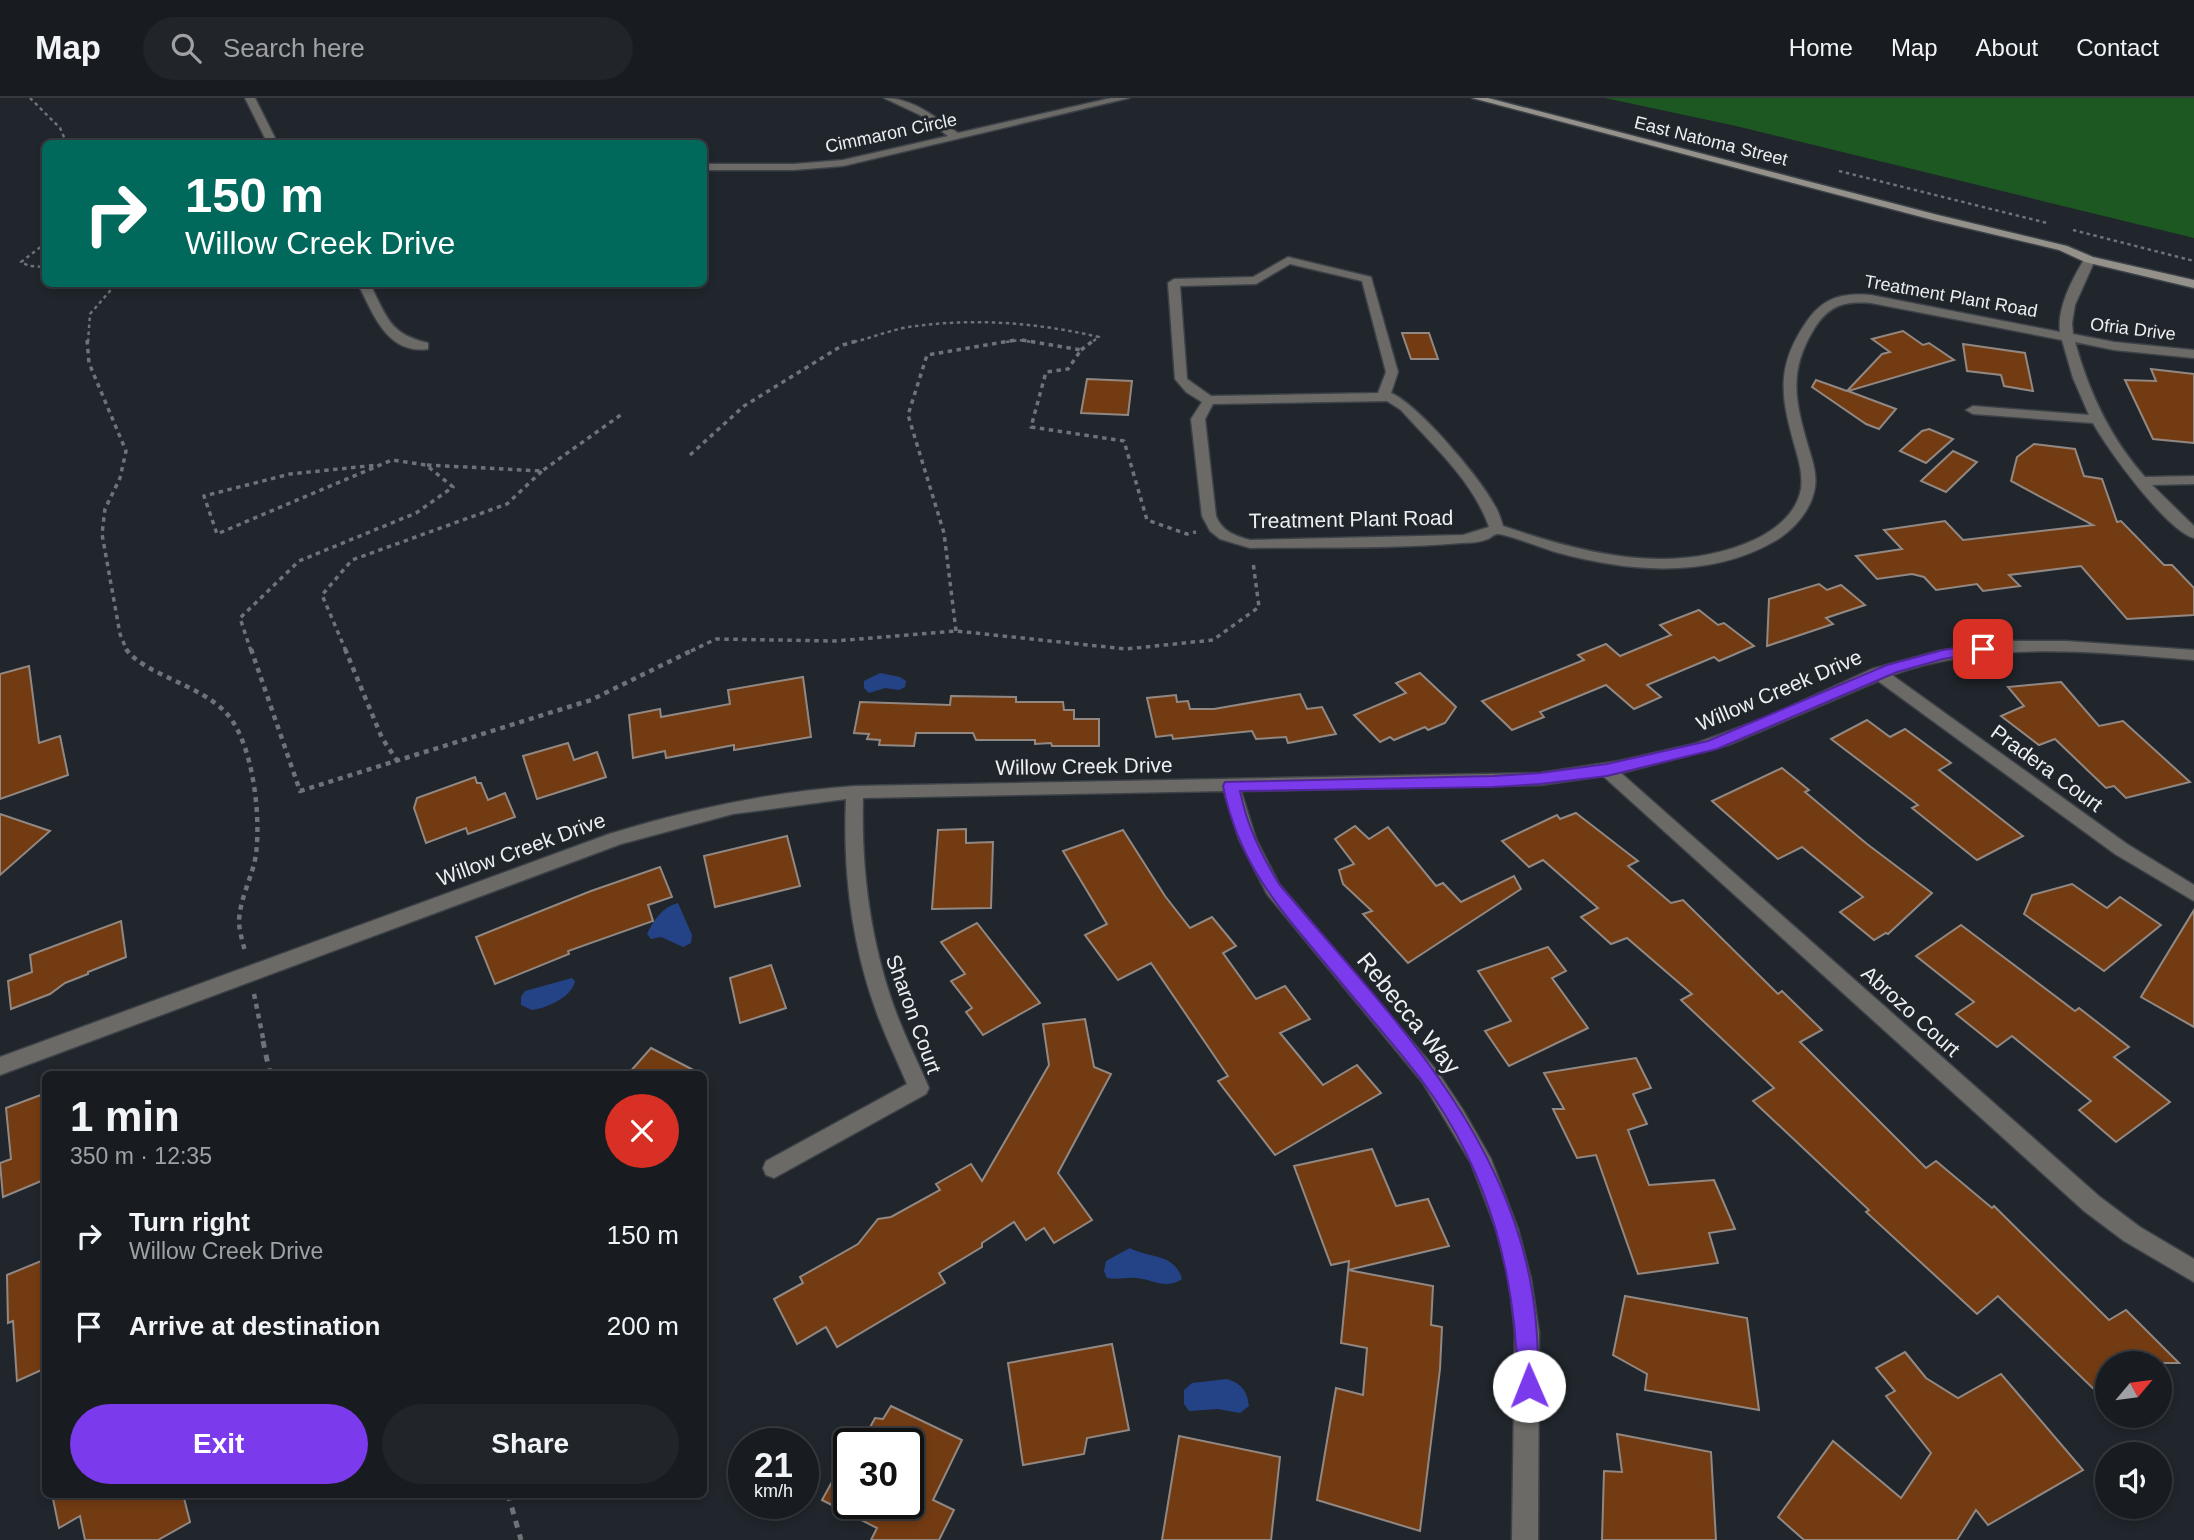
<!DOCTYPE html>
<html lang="en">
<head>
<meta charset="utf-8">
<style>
	:root { --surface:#181c21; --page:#21252a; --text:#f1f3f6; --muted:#9fa1a5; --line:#363a3f; --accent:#7c3aed }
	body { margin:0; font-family:Arial,sans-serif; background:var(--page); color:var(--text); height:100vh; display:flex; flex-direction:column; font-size:26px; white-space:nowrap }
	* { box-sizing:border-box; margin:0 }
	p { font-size:23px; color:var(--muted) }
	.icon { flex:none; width:38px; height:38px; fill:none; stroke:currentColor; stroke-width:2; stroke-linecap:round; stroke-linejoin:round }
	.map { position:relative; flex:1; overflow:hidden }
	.side { position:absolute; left:42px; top:973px; width:665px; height:427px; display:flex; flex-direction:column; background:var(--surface); border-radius:10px; box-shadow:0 4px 10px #0003,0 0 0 2px var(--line) }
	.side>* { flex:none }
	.guide { position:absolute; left:42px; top:42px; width:665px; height:147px; border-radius:10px; box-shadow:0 4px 10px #0003,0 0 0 2px var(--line); background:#00695c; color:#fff; overflow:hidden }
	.needle { width:46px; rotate:61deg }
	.controls { position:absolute; left:2095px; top:1253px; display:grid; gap:14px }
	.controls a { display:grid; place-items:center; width:77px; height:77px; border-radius:50%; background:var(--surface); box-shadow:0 4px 10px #0003,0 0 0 2px var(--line); font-size:35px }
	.speed { position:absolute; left:728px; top:1330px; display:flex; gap:14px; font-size:35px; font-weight:700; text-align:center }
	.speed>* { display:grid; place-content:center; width:91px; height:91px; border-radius:50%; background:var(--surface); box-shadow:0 4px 10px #0003,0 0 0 2px var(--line); line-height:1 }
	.speed small { font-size:18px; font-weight:400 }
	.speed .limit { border:4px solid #111; border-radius:10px; background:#fff; color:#111 }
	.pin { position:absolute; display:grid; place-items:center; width:60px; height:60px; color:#fff; margin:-30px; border-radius:14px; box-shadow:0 4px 10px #0006 }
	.me { position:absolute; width:77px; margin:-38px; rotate:359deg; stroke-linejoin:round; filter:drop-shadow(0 0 5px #0008) }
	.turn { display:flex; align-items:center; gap:24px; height:147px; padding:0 28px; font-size:32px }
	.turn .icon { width:91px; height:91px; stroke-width:2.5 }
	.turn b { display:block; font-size:49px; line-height:60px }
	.round { display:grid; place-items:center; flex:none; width:74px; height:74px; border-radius:37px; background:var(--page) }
	.overview { display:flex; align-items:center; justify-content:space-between; height:119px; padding:0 28px }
	h1 { font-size:42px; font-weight:700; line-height:52px }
	.action { display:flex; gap:14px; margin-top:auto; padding:14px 28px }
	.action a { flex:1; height:80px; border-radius:42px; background:var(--accent); color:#fff; font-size:28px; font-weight:700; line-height:80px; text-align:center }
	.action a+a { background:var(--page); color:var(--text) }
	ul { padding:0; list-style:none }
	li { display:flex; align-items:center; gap:21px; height:91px; padding:0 28px }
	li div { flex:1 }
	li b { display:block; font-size:26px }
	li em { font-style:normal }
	header { display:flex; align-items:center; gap:42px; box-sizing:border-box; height:98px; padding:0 35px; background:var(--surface); border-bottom:2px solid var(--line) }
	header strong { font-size:33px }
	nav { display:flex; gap:38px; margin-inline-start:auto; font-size:24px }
	.search { width:490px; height:63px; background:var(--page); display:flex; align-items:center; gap:18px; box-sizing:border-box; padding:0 24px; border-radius:38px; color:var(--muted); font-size:26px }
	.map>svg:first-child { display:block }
	.green { fill:#1d5822 }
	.water { fill:#244386 }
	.building { fill:#733b12; stroke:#928883; stroke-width:2 }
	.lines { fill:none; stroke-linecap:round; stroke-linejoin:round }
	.minor-casing { stroke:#3c4248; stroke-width:3 }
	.secondary-casing { stroke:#3c4248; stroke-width:3 }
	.path-far3 { stroke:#6d7378; stroke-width:2.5; stroke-dasharray:3.5 3.5; stroke-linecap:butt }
	.path-far2 { stroke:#6d7378; stroke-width:3.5; stroke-dasharray:4.5 4.5; stroke-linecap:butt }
	.path-far1 { stroke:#6d7378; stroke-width:4.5; stroke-dasharray:5 5; stroke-linecap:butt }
	.path { stroke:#6d7378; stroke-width:5; stroke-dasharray:7 7; stroke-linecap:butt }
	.minor { fill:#6c6a66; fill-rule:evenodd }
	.secondary { fill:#94918b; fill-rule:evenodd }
	.route { fill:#7c3aed; stroke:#51269a; stroke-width:2 }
	.labels { text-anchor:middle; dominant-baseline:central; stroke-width:6; stroke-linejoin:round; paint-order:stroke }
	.far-street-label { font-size:18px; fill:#ebeff3; stroke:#20262c }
	.street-label { font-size:21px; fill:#ebeff3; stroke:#20262c }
	.near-street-label { font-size:24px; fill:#ebeff3; stroke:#20262c }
</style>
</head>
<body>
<header>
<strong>Map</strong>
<div class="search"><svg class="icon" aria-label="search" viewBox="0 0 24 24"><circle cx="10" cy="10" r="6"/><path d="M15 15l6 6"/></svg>Search here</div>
<nav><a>Home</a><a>Map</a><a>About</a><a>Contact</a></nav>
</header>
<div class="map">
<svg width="2194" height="1442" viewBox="0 0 2194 1442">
	<rect width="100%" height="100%" fill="#20262c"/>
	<polygon class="green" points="1605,0 2194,0 2194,140 1736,28"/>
	<g class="water">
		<polygon points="880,575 900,579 906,583 905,589 899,592 885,590 869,595 864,590 864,583"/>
		<path d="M678,805l14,32 -1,8 -8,4 -22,-10 -10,2 -4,-5c7,-14 15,-27 31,-31z"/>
		<path d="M572,880l3,3c-3,16 -28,27 -43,29l-11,-5v-8l4,-6z"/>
		<path d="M1130,1150c19,11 44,4 52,31 -17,11 -27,1 -45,-1 -10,-1 -20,2 -30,0l-3,-7 2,-10z"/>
		<path d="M1227,1281c15,5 20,12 22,27l-9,7 -22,-4 -29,2 -5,-7v-14l8,-7z"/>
	</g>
	<g class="building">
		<polygon points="1903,233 1923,247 1929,245 1954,262 1848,293 1896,311 1879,331 1866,326 1812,289 1816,282 1847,293 1882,256 1890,254 1872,241"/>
		<polygon points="1402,235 1429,235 1438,261 1411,261"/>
		<polygon points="1963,246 2025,255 2033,293 2004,288 2001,277 1967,273"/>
		<polygon points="2151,271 2194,276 2194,345 2153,341 2125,282 2156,283"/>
		<polygon points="1087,281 1132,283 1128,317 1081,315"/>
		<polygon points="1929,331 1953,341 1926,365 1900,353 1922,333"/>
		<polygon points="2034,346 2075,351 2084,378 2102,381 2117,424 2121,423 2164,467 2172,467 2194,490 2194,517 2127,521 2081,468 2009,477 2020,488 1983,493 1977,486 1936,492 1924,479 1912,476 1877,481 1856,458 1902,451 1884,432 1945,423 1963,442 2093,427 2011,383 2017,359"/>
		<polygon points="1953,353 1977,364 1946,394 1921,383"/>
		<polygon points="1819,486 1827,492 1841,487 1865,507 1826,520 1833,526 1767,548 1769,501"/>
		<polygon points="1699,512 1718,527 1724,525 1754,548 1719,563 1714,559 1647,587 1661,599 1634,611 1606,587 1540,614 1544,619 1512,632 1482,603 1584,562 1578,557 1606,546 1620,558 1671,537 1660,527"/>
		<polygon points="29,568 39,645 60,638 68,677 0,701 0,576"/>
		<polygon points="1420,575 1456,609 1445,625 1428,632 1425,629 1394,642 1390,639 1380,644 1354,617 1406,595 1396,585"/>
		<polygon points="803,579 811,639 734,652 734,647 666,660 665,653 633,660 629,617 660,611 661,619 730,606 728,592"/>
		<polygon points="2061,584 2099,628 2123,623 2190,684 2126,700 2114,688 2106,690 2055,641 2039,647 2001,618 2024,608 2008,589"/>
		<polygon points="1300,596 1307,611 1322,609 1336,636 1288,645 1286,639 1256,641 1252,633 1173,641 1172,637 1156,639 1147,600 1176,597 1177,604 1188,603 1190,611 1214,611"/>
		<polygon points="951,598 1016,599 1016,604 1063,604 1064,612 1074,612 1074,621 1099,621 1099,648 1052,648 1051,645 1035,646 1035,642 976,642 973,635 916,635 914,648 879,647 880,642 867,641 869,636 854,635 860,604 950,607"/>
		<polygon points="1867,622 1890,639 1905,631 1951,665 1939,672 2023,738 1977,762 1912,710 1918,707 1831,641"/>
		<polygon points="568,645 574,662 597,654 606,679 537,701 523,658"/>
		<polygon points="1782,670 1809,692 1805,694 1867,746 1932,795 1888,836 1886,835 1874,842 1840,814 1863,799 1802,749 1778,761 1712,703"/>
		<polygon points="475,679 477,685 481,685 488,702 505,695 515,719 468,736 466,730 426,745 414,710 417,700"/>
		<polygon points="1576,715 1638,763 1628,768 1671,805 1683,802 1778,896 1782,893 1822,932 1800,944 1926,1070 1936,1063 1992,1110 1994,1108 2109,1222 2126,1212 2179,1265 2107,1265 2107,1304 1998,1198 1977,1216 1866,1114 1869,1112 1753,1003 1774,990 1681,902 1692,896 1627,840 1611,846 1581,819 1598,810 1543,762 1529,769 1502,743 1557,717 1560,721"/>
		<polygon points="0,716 50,733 0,777"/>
		<polygon points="1355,728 1369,741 1388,729 1436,788 1443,785 1461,804 1514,778 1521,791 1408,865 1363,816 1372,813 1343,786 1339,772 1354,766 1335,741"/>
		<polygon points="966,731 966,745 993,744 991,810 932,811 938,732"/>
		<polygon points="1123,732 1165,798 1190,830 1212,819 1236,848 1223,855 1256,901 1285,888 1310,921 1280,935 1323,987 1357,967 1381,995 1275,1057 1218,983 1228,978 1151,865 1118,882 1085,837 1107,826 1063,753"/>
		<polygon points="787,738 800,788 715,809 704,758"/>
		<polygon points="660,769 672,799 648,807 653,823 568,853 569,856 495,886 476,839 591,793"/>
		<polygon points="2072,786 2107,810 2120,799 2161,827 2104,873 2024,816 2032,797"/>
		<polygon points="2194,812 2194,929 2141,899"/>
		<polygon points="121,823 126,859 88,874 88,876 65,885 50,896 11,911 8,883 32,874 30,857"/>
		<polygon points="977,825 1040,905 983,937 966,914 972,910 951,883 965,876 941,844"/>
		<polygon points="1961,827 2075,913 2079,910 2129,949 2114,959 2170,1004 2116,1044 2079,1012 2091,1003 2012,938 1997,949 1956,916 1974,904 1916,858"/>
		<polygon points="1548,849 1566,873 1552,880 1588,930 1509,968 1485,933 1511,923 1478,873"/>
		<polygon points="771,867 786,910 740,925 730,880"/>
		<polygon points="1085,921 1094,969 1111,976 1058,1075 1092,1122 1054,1145 1044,1130 1026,1142 1014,1124 982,1145 982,1149 939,1175 945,1185 837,1249 826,1229 797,1246 774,1201 803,1185 800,1179 858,1146 878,1121 891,1119 940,1092 936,1086 971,1066 982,1083 1049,967 1043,926"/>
		<polygon points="651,950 701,976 628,976"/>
		<polygon points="1636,960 1651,990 1633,996 1647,1026 1628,1032 1649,1087 1714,1082 1735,1131 1709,1135 1718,1165 1638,1176 1596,1057 1577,1060 1553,1011 1564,1011 1544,975"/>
		<polygon points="46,995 46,1081 3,1099 0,1065 11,1061 6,1010"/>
		<polygon points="1372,1051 1396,1108 1428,1101 1449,1148 1348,1172 1433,1188 1431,1227 1442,1229 1440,1271 1420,1433 1317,1402 1336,1290 1363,1297 1367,1250 1341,1245 1349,1163 1331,1167 1294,1068"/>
		<polygon points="46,1161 46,1270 17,1283 13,1223 8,1225 7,1177"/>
		<polygon points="1625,1198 1747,1220 1759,1312 1645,1292 1647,1276 1613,1257"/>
		<polygon points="1112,1246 1129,1332 1087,1340 1084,1356 1023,1367 1008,1265"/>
		<polygon points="1905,1254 1926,1280 1958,1300 2001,1276 2083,1372 1988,1427 1976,1412 1957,1442 1804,1442 1778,1419 1833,1343 1901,1400 1931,1355 1886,1298 1895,1293 1876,1270"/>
		<polygon points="891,1308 962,1342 933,1402 954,1412 939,1442 871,1442 877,1430 822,1402 849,1353 849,1405 908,1405 908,1346 861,1346 875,1320 883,1321"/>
		<polygon points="1617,1336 1711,1354 1716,1442 1602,1442 1604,1373 1622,1374"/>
		<polygon points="1179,1338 1280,1359 1271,1442 1162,1442"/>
		<polygon points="52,1396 183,1396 190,1424 158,1442 85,1442 80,1418 59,1430"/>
	</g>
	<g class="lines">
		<g class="minor-casing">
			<g id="minor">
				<polygon points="245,0 255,0 278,46 268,46"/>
				<path d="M884,0c29,0 51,19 74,35l153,-35h18l-286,68 -49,4h-90v-6h90l49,-4 105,-24 -28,-21z"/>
				<path d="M1288,159l83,20 27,95 -7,21c27,11 90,86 104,113 4,6 6,14 8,20 82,28 171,51 253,13 21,-10 41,-27 45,-50 2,-14 -2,-28 -6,-42 -14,-50 -20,-80 12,-126 17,-24 35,-28 64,-26l189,37c-3,-25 13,-54 25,-74h8l2,2 -20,45 -3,18 1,11 41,8 80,8v8l-80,-8 -39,-8c14,50 35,96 70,135l49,-1v8l-42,1 42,41v12c-27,-7 -87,-89 -101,-115l-120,-9 -7,-4 7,-4 116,9 -16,-37 -11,-38 -191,-37c-27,-2 -42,2 -57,26 -26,43 -19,71 -6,117 4,13 9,27 7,41 -3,22 -21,43 -40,54 -66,38 -146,31 -216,12 -12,-3 -52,-19 -61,-19 -4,0 -6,3 -10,5 -8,3 -17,4 -26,4 -70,6 -142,4 -212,5l-30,-9 -10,-8 -8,-15 -11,-97 11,-17 -16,-10 -11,-13 -7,-96 6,-4 79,-2zM1290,166l72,17 24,91 -8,21 -167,3 -24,-17 -7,-93 76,-2zM1387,303l14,9c32,36 72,71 88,117l-26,8 -213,5c-15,-4 -28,-9 -34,-24l-11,-97 8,-15z"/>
				<path d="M358,186h12c17,33 19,50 58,59v6c-41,6 -55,-36 -70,-65z"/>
				<path d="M2002,543h64l128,9v10c-102,-8 -203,-20 -302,15l235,169 67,41v16l-79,-47 -237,-173 -150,64 -107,28 479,424 40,30 54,32v23l-70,-41 -40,-30 -481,-435 -63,9 -299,6 15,48 23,45 158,187 26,39 28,49 27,70 13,50 8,53 -1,208h-26l3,-208 -6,-53 -13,-50 -25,-66 -48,-80 -156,-189 -28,-55 -15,-48 -361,7c-2,70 7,140 30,206 10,29 24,56 36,84l-3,6 -152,84 -8,-3 -3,-7 3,-7 141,-77c-11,-26 -24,-52 -33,-79 -23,-66 -31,-136 -28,-206l-113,15 -112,30 -621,231v-18l609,-223c81,-25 161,-42 246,-48l685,-13 79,-12 75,-17 71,-26 107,-49 67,-18z"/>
			</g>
		</g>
		<g class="secondary-casing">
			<polygon id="secondary" points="1472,0 1488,0 1938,117 2067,148 2093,159 2194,182 2194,190 2085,164 2059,152 1933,122"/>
		</g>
		<g class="path-far3">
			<polyline points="30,0 60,30 67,46"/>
			<polyline points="1839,73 2047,125"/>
			<polyline points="2073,132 2194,163"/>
			<polyline points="46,145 21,164 29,168 46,169"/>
			<polyline points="88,244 90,216 116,186"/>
			<path d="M854,244c20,-5 42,-14 62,-16 63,-8 122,-3 183,11l-7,5"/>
			<polyline points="1006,244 1019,242 1032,244"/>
		</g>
		<g class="path-far2">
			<polyline points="87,242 89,265 126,353 120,380 105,411 102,436 120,536 127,553"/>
			<polyline points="1022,242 1081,252 1068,271 1046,274 1031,329 1124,343 1147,422 1187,436 1196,434"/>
			<polyline points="1081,252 1094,242"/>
			<polyline points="690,357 744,308 843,247 860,242"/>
			<polyline points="427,367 542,373 622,316"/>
			<polyline points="956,533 944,435 908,317 927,257 1016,242"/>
			<polyline points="251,553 240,520 299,463 416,415 453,389 426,367 392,362 217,436 204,398 290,376 378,367"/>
			<polyline points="346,553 322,497 352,462 507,406 542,373"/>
			<polyline points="691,553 716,541 835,543 956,533 1126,551 1213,542 1259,509 1253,464"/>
		</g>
		<g class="path-far1">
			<path d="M126,551c18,26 77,36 102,66 25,30 33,100 28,139 -3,22 -16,43 -17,67 0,10 4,21 6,31"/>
			<polyline points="251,551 300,693 591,602 695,551"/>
			<polyline points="345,551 382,640 398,664"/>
			<polyline points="254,896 264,945"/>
		</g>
		<g class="path">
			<polyline points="263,943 270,976"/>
			<polyline points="508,1396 521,1442"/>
		</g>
		<use href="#minor" class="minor"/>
		<use href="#secondary" class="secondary"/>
	</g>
	<path class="route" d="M1983,546l7,5 -2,3 -45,7 -46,13 -180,77 -110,27 -67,8 -47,3 -253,4c7,35 21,63 39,93 101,120 220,236 251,396 7,35 8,71 9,106l-3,8 -7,3 -8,-3 -3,-8c-2,-111 -28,-213 -95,-304 -28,-37 -59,-71 -88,-107 -52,-63 -95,-106 -112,-189l2,-4 268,-6 47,-3 67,-9 101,-23 179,-76 56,-15z"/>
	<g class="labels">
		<g class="far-street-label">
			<text transform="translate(891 35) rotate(-12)">Cimmaron Circle</text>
			<text transform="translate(1711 43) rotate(14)">East Natoma Street</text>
			<text transform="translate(1951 198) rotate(10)">Treatment Plant Road</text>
			<text transform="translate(2133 231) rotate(7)">Ofria Drive</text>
		</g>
		<g class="street-label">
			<text transform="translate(1351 421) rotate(-1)">Treatment Plant Road</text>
			<text transform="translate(1779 592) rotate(-23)">Willow Creek Drive</text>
			<text transform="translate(1084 668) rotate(-1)">Willow Creek Drive</text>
			<text transform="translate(2047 670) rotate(36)">Pradera Court</text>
			<text transform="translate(521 751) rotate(-20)">Willow Creek Drive</text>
			<text transform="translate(1911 913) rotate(42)">Abrozo Court</text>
			<text transform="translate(914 916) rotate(70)">Sharon Court</text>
		</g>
		<g class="near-street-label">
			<text transform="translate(1409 915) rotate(51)">Rebecca Way</text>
		</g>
	</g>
</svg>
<div class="controls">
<a><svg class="needle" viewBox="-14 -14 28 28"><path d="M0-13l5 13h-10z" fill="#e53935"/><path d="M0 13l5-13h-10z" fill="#9fa1a5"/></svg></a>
<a><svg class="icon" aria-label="sound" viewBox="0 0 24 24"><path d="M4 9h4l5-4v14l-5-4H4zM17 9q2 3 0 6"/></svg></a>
</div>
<div class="speed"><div>21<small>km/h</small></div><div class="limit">30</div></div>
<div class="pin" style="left:1983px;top:551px;background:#d93025"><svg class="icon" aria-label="arrive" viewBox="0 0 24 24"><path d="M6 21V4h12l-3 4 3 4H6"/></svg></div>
<svg class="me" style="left:1529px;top:1288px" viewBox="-20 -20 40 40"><circle r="19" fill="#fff"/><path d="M0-13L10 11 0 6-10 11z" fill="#7c3aed"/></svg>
<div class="guide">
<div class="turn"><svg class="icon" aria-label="right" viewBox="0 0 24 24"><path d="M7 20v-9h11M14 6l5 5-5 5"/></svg><div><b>150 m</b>Willow Creek Drive</div></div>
</div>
<section class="side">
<div class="overview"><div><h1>1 min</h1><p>350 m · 12:35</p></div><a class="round" style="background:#d93025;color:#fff"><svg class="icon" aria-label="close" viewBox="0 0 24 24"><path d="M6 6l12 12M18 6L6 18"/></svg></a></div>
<ul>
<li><svg class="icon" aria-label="right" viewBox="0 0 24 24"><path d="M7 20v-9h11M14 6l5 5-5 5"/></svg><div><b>Turn right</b><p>Willow Creek Drive</p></div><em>150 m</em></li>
<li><svg class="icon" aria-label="arrive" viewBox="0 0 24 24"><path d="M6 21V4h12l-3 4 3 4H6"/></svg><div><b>Arrive at destination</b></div><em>200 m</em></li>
</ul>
<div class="action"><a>Exit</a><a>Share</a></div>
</section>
</div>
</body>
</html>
